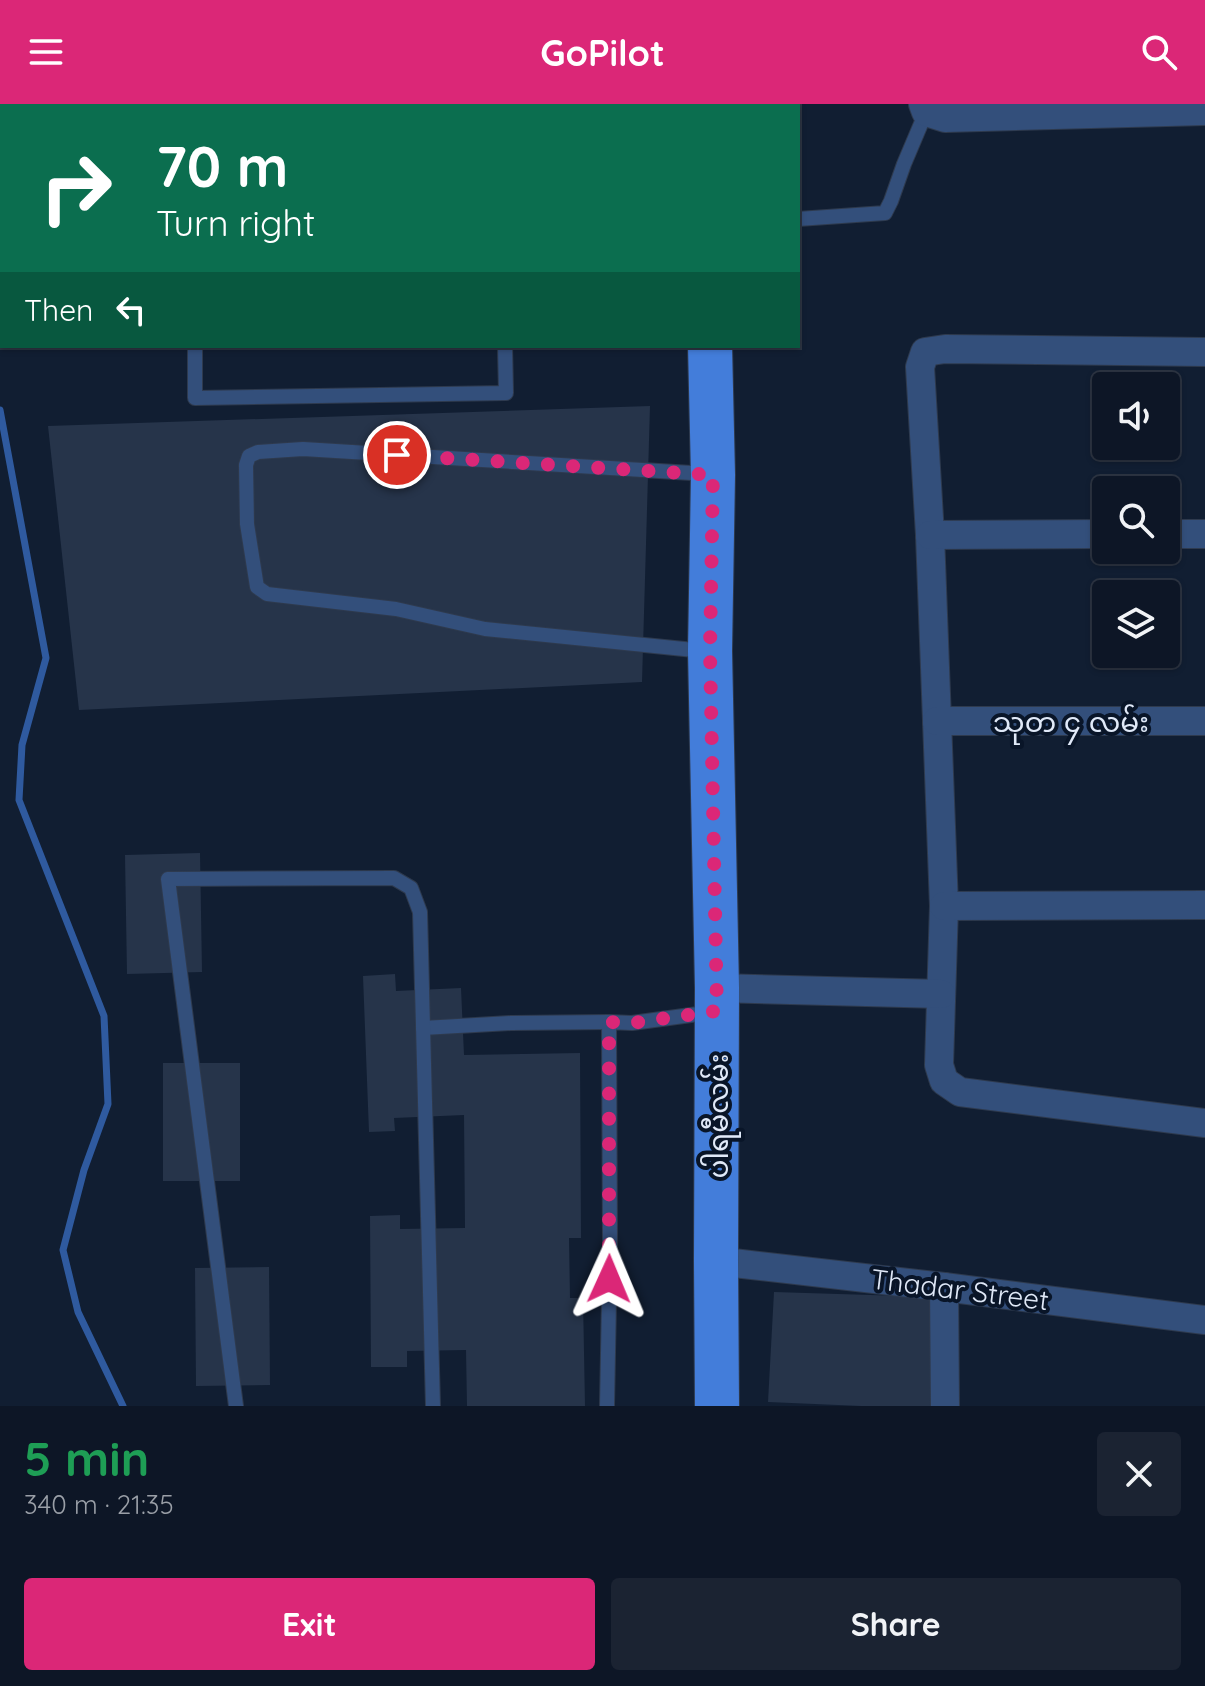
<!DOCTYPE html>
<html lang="en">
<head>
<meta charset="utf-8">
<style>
	:root { --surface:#0d1626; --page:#1b2332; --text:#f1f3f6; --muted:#9a9fa7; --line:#2d3543; --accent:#db2777 }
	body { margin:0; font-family:Quicksand,"Noto Sans Myanmar",sans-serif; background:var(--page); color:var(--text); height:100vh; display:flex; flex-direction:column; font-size:30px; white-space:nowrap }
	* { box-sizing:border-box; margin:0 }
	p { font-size:26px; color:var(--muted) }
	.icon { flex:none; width:44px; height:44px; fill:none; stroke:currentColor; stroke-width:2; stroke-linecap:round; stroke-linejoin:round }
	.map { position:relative; height:1302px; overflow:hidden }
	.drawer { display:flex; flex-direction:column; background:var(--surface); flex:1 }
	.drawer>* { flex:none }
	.top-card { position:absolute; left:0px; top:0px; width:800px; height:244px; box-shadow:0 2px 6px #0004,0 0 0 2px var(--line); background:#0b6e4f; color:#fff; overflow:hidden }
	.fabs { position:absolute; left:1092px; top:268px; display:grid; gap:16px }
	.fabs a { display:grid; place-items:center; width:88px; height:88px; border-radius:8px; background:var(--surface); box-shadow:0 2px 6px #0004,0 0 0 2px var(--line); font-size:40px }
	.pin { position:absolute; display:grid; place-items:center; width:68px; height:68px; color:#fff; margin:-34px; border:4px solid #fff; border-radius:50%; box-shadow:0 2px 8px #0007 }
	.me { position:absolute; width:88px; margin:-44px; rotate:1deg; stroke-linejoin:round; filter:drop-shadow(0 0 6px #0008) }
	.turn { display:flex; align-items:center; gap:28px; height:168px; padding:0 24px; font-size:36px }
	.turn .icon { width:104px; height:104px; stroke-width:2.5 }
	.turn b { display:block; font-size:56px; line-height:68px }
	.then { display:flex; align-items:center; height:76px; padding:0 24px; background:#0003; gap:16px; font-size:30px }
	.round { display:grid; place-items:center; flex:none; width:84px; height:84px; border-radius:8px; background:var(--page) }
	.summary { display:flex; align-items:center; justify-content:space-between; height:136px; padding:0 24px }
	h1 { font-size:48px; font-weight:700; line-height:60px; color:#1e9e55 }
	.action { display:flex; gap:16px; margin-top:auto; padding:16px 24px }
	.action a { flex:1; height:92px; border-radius:8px; background:var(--accent); color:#fff; font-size:32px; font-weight:700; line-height:92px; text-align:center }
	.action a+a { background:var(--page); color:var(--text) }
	header { display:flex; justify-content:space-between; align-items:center; height:104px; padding:0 24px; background:var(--accent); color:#fff; font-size:36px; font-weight:700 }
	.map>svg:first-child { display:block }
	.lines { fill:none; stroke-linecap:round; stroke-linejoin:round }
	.stream { stroke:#2f5a9f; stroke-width:7 }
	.building { fill:#26344a }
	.service-casing { stroke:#2e3a4e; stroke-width:16 }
	.minor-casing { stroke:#2e3a4e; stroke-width:30 }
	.primary-casing { stroke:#2e3a4e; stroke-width:46 }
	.service { stroke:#334f7b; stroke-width:14 }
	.minor { stroke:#334f7b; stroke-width:28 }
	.primary { stroke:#437dda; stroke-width:44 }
	.route { stroke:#db2777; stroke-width:14; stroke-dasharray:0 25.2 }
	.labels { text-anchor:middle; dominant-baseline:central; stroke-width:8; stroke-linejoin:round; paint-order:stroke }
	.street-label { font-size:28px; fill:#e0e9f8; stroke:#091528 }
</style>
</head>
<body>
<header><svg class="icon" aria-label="menu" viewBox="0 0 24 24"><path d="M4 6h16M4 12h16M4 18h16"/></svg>GoPilot<svg class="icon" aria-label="search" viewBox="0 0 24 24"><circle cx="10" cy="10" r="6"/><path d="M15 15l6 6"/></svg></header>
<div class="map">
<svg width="1205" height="1302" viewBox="0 0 1205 1302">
	<rect width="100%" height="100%" fill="#111e32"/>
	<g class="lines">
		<polyline class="stream" points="0,306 46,554 22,641 19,696 104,912 108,1000 84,1066 63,1146 78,1208 123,1302"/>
	</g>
	<g class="building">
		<polygon points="650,302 642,578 79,606 48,322"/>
		<polygon points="200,749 202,868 127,870 125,751"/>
		<polygon points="395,870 396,887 461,884 464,951 580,949 581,1134 569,1134 570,1194 583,1194 585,1302 467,1302 466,1246 407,1247 407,1263 371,1263 370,1112 400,1111 400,1125 465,1124 464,1011 394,1014 395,1027 369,1028 363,872"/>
		<rect x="163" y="959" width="77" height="118"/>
		<polygon points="269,1163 270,1281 196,1282 195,1164"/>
		<polygon points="774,1188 935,1193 933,1302 861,1302 768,1298"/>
	</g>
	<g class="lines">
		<g class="service-casing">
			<g id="service">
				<polyline points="193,0 193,2"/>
				<polyline points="498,0 498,2"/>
				<polyline points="798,115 885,109 891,97 904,60 926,8"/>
				<polyline points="195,242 195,294 506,289 505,242"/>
				<polyline points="704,547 485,525 396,505 267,490 257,483 247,420 246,361 249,352 258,348 303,345 708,370"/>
				<polyline points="423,924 511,919 609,918"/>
				<polyline points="236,1302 168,775 394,774 411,784 420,808 433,1302"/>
				<polyline points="607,1302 610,1143 609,918 632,919 713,908"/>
			</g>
		</g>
		<g class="minor-casing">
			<g id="minor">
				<polyline points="923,0 926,8 945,14 1205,7"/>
				<polyline points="1205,248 945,245 925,248 920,263 930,431 944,802 939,961 944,977 960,988 1205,1019"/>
				<polyline points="1166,430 1205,430"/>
				<polyline points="930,431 1106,430"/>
				<polyline points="937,617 1205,617"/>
				<polyline points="944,802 1205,801"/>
				<polyline points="717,884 941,890"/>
				<polyline points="716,1157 944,1183 1205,1216"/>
				<polyline points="944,1183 945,1302"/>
			</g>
		</g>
		<g class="primary-casing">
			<g id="primary">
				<polyline points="706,0 706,2"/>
				<polyline points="710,242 713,371 710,547 717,884 716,1157 717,1302"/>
			</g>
		</g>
		<use href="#service" class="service"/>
		<use href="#minor" class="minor"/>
		<use href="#primary" class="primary"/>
	</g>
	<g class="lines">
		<polyline class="route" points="397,351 713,371 710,547 717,907 632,919 609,918 609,1175"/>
	</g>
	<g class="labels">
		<g class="street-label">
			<text x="1071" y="617">သုတ ၄ လမ်း</text>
			<text transform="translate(717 1012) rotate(-90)">ပါရမီလမ်း</text>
			<text transform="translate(960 1185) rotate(7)">Thadar Street</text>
		</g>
	</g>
</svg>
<div class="fabs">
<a><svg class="icon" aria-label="sound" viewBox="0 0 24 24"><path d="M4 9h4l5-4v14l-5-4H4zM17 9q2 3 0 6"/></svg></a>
<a><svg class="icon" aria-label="search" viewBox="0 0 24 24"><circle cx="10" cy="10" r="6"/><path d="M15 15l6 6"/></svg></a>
<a><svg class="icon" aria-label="layers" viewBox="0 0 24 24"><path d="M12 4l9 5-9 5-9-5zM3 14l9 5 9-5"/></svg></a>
</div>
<div class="pin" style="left:397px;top:351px;background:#d93025"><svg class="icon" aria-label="arrive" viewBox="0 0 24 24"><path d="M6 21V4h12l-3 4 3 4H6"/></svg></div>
<svg class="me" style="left:609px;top:1175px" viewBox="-20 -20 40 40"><path d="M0-17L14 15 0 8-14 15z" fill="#db2777" stroke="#fff" stroke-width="4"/></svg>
<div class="top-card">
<div class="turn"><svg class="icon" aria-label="right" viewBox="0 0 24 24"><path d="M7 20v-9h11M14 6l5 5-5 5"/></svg><div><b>70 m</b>Turn right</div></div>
<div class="then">Then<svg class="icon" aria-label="left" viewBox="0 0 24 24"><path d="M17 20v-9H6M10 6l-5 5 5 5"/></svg></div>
</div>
</div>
<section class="drawer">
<div class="summary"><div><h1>5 min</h1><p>340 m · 21:35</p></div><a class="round"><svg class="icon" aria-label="close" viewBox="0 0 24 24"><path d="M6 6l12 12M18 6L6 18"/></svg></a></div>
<div class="action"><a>Exit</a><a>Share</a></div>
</section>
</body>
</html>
